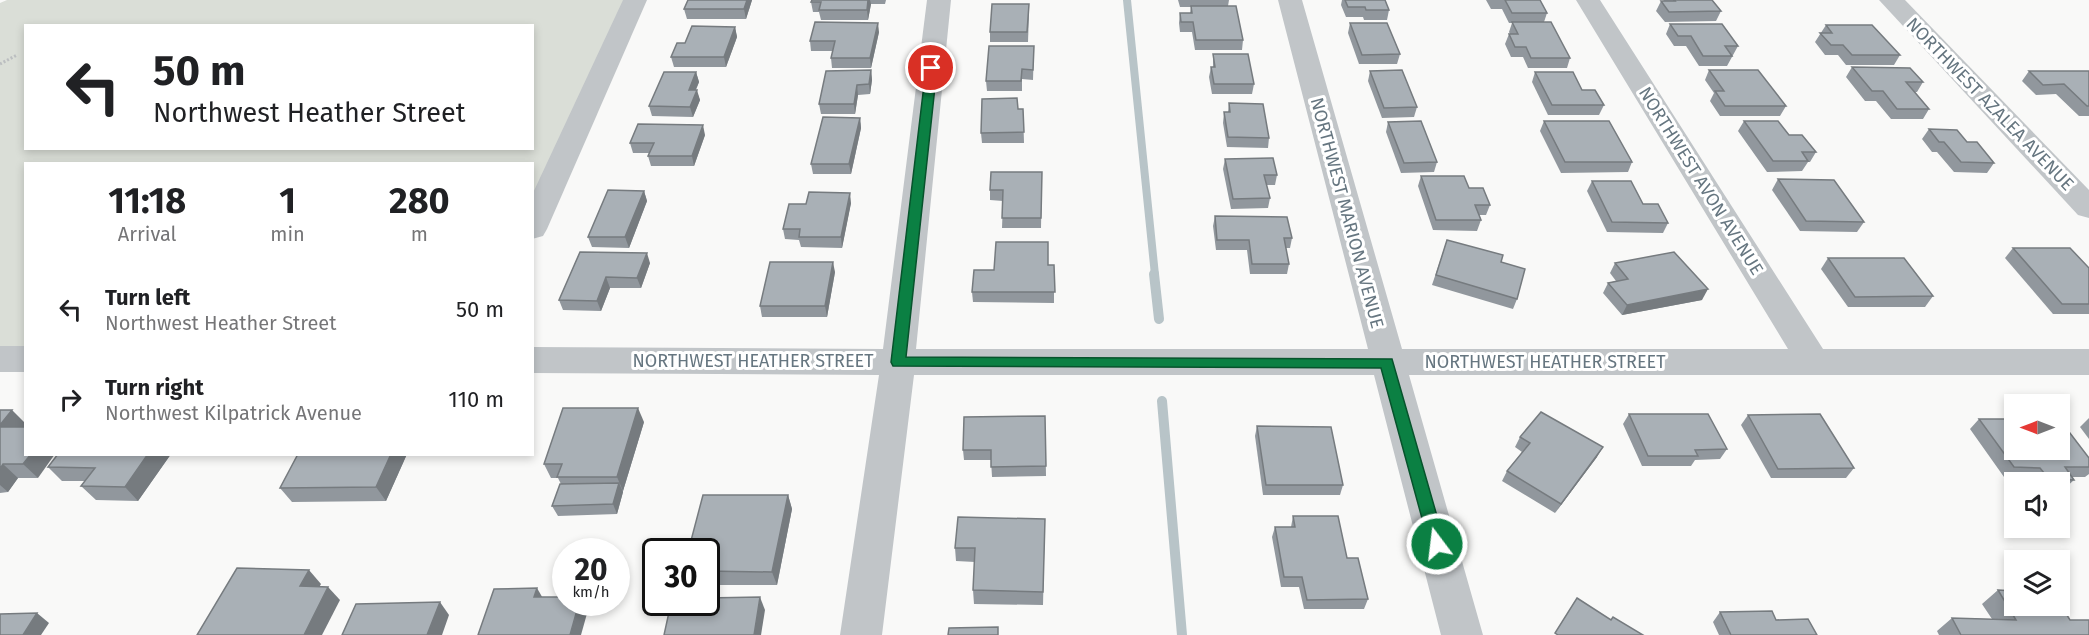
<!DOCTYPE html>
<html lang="en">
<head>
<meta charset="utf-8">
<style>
	:root { --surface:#fff; --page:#f6f6f6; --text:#202124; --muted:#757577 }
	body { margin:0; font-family:"Fira Sans",sans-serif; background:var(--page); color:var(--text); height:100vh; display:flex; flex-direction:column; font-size:22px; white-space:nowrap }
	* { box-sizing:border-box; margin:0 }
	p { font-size:20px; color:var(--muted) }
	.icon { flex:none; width:33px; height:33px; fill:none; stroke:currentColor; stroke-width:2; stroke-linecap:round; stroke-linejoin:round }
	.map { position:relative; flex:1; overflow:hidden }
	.drawer { position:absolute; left:24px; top:162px; width:510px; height:294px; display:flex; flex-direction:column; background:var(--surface); border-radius:0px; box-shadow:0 3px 9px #0003 }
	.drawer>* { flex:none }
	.guide { position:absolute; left:24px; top:24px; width:510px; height:126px; border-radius:0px; box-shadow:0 3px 9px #0003; background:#fff; color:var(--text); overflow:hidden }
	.needle { width:39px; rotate:270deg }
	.fabs { position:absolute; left:2004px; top:394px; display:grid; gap:12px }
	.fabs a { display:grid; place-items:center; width:66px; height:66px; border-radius:0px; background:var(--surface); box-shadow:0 3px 9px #0003; font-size:30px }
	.speed { position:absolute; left:552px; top:538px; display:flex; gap:12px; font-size:30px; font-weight:700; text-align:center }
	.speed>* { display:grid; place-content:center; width:78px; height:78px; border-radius:50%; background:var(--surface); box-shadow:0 3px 9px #0003; line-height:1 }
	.speed small { font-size:15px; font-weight:400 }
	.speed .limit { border:3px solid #111; border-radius:9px; background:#fff; color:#111 }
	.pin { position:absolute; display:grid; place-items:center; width:51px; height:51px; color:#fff; margin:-26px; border:3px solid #fff; border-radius:50%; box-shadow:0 2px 6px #0007 }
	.me { position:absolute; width:66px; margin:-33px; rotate:345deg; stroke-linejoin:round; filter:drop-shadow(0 0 4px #0008) }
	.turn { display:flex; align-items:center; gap:21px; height:126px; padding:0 30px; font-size:27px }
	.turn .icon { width:78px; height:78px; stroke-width:2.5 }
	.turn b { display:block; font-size:42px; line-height:51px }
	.eta { display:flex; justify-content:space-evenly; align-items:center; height:102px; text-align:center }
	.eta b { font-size:36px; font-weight:700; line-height:42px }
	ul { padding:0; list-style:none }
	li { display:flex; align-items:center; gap:18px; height:90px; padding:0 30px }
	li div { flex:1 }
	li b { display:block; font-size:22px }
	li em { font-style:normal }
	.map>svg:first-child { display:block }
	.green { fill:#daded7; fill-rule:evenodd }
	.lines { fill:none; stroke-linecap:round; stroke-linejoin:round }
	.stream-far1 { stroke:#b8c4c8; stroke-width:8 }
	.stream { stroke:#b8c4c8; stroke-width:10 }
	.path { stroke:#bbbec0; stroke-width:3; stroke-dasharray:2 2; stroke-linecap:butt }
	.minor { fill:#c1c5c8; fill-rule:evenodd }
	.wall { fill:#91979d }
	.shaded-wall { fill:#767b7f }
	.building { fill:#a9b0b6; stroke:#767b7f; stroke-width:1.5 }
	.route { fill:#0b8043; stroke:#07532c; stroke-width:1.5 }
	.labels { text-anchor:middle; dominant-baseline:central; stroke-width:6; stroke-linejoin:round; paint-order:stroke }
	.street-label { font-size:18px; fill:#667680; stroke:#fff }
</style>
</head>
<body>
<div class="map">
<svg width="2089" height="635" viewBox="0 0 2089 635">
	<rect width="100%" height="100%" fill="#f9f9f8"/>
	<path class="green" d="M7,0h620l-94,205 -1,-41h-506l-1,187h-25v-348zM26,26h506v122h-506z"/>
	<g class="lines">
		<polyline class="stream-far1" points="1127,0 1155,275"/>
		<g class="stream">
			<polyline points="1154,274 1159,319"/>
			<polyline points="1162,401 1182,635"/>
		</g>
		<polyline class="path" points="0,64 17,55"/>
		<g class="minor">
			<polygon points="623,0 647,0 547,229 543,236 532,239 532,195"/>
			<polygon points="927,0 951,0 916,349 1368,349 1278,0 1302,0 1402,349 1788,349 1576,0 1600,0 1823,349 2089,349 2089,375 1409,375 1483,635 1441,635 1374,375 914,375 882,635 840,635 879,375 532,373 532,347 883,349"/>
			<polygon points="1879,0 1905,0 2089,190 2089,218 2078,215"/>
			<rect x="0" y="346" width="26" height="26"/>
		</g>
	</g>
	<g class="wall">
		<polygon points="688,0 752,0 746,19 687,19 684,9"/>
		<polygon points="812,0 886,0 885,4 871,4 868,20 821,20 819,12 813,12 811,2"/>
		<polygon points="1178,0 1229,0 1228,6 1243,40 1242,50 1195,50 1192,32 1180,32 1179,23 1180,13 1190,13 1191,7 1180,7"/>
		<polygon points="1342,0 1385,0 1389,10 1387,20 1364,20 1363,17 1346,17 1341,5"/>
		<polygon points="1486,0 1540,0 1547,13 1544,22 1570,58 1567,68 1528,68 1523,57 1511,57 1505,44 1509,34 1510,34 1509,32 1512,23 1509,23 1502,9 1491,9"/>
		<polygon points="1663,0 1712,0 1721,11 1716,21 1665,22 1656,11 1661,1 1664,1"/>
		<polygon points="1029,14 1028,42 990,42 990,32"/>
		<polygon points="1350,23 1400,54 1397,64 1359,64 1348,33"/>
		<polygon points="1670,24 1738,46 1727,66 1699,66 1686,46 1674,46 1666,34"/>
		<polygon points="1826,25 1900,55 1894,65 1846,65 1838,55 1825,55 1815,42"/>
		<polygon points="735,27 737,37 726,67 674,67 671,57 685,43"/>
		<polygon points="879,32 871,68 832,68 831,58 833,51 811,51 810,41"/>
		<polygon points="1034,46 1033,80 1022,79 1022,91 987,91 986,81"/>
		<polygon points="1213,54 1254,84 1252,94 1212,94 1209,77 1211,67 1213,67"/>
		<polygon points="1852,67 1923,82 1917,92 1915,92 1929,109 1923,119 1891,119 1876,101 1865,101 1846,77"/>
		<polygon points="871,70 872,80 870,94 858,95 855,114 821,114 819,104"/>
		<polygon points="1709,70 1786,106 1780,116 1720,116 1710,101 1714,93 1705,80"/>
		<polygon points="1370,71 1417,107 1414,117 1382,118 1368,81"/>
		<polygon points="2029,71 2089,71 2089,116 2079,116 2056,94 2036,95 2022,81"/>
		<polygon points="696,72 699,82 696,90 700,100 693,117 652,116 649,106"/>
		<polygon points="1535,72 1582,90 1604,105 1599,115 1548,115 1532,82"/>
		<polygon points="1229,103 1269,138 1268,148 1227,147 1223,123 1224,112 1228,112"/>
		<polygon points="1023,109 1024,143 982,143 981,133"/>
		<polygon points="860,118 861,128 851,174 813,174 811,164"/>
		<polygon points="1544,121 1632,162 1628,172 1561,173 1540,131"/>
		<polygon points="1744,121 1789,135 1816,152 1810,162 1808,162 1802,171 1767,172 1738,131"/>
		<polygon points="1388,122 1437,162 1434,172 1401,173 1386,132"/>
		<polygon points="1929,129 1967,142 1994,163 1987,173 1954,172 1937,152 1932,152 1922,139"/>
		<polygon points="705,135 694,166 651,166 648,156 649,153 633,153 630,143"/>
		<polygon points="1225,159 1277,175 1275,185 1266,185 1270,198 1268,208 1231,209 1223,169"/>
		<polygon points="1042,172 1041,228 1002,228 1003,201 990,200 990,190"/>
		<polygon points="1421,176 1469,188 1490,205 1486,215 1479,215 1481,220 1477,231 1433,230 1418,186"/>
		<polygon points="1778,179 1864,222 1857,232 1800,231 1772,190"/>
		<polygon points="1592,181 1643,204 1668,223 1663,233 1607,232 1587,191"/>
		<polygon points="644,191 647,201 629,248 592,247 588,237"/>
		<polygon points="851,203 842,248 801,247 799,240 785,239 783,229 806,204"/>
		<polygon points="1215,216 1292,238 1290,248 1286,248 1289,264 1287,274 1250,274 1247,250 1216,250 1213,226"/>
		<polygon points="1447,240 1501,262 1517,299 1513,309 1432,285"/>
		<polygon points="2013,248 2089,268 2089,314 2053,314 2005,258"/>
		<polygon points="580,252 650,263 641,288 610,288 601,311 563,310 559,300"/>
		<polygon points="1828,258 1933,296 1925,307 1848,307 1821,269"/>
		<polygon points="1615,263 1702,300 1622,315 1603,293 1608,283 1616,281 1610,273"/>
		<polygon points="1048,265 1054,265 1054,303 973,302 972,292 994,270"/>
		<polygon points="835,272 827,317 762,317 760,306"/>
		<polygon points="0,410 26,426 24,427 38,478 18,478 8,492 0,493"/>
		<polygon points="1629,414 1727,449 1720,459 1695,460 1691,466 1642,466 1623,424"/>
		<polygon points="1748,415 1854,468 1846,478 1771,478 1741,425"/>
		<polygon points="1045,416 1046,476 992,477 991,460 964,460 963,450"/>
		<polygon points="2089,418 2089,439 2080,427"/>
		<polygon points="1979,419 2089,458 2089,474 2085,477 2072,477 2074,480 2063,490 2060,490 2060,483 2034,483 2030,478 2004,477 1970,429"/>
		<polygon points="644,422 623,491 623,492 617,514 558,516 552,506 561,484 558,478 551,478 544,464"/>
		<polygon points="1257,426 1343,485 1340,495 1263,495 1255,436"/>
		<polygon points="1520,437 1597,457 1555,513 1502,481 1507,471 1522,452 1515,447"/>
		<polygon points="58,454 171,454 138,501 96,500 81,486 85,481 62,481 48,467"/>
		<polygon points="407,454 386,501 292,502 280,488"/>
		<polygon points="788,495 792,509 777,585 706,585 706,552"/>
		<polygon points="1293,516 1347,558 1368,599 1364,609 1304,609 1299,587 1281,587 1272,537 1275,527 1291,527"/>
		<polygon points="1045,519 1043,605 974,604 973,590 975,562 956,561 955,548"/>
		<polygon points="1998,590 2070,620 2089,635 1939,635 1937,631 1952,618 1992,619 1982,604"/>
		<polygon points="1720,612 1776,620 1817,635 1719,635 1713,622"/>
	</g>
	<g class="shaded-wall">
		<polygon points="747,0 752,0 746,19 744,9"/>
		<polygon points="868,0 870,0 871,4 868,20 867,10"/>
		<polygon points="878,23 879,32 871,68 870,58"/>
		<polygon points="735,27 737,37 726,67 724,57"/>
		<polygon points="871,70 872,80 870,94 869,84"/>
		<polygon points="696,72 699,82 691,100 689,90"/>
		<polygon points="857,85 858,95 855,114 854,104"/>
		<polygon points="697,90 700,100 693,117 690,107"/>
		<polygon points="860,118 861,128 851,174 849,164"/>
		<polygon points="703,125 705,135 694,166 692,156"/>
		<polygon points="644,191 647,201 629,248 625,237"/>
		<polygon points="850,193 851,203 842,248 841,237"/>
		<polygon points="647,253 650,263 641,288 637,278"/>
		<polygon points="833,262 835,272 827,317 825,306"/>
		<polygon points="606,277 610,288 601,311 597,301"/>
		<polygon points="1708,289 1702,300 1622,315 1627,305"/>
		<polygon points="638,408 644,422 623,491 617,477"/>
		<polygon points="12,410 26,424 26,426 13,441 0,429 0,425"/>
		<polygon points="1603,447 1597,457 1555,513 1561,504"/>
		<polygon points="31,454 55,454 38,478 23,464"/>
		<polygon points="148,454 171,454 138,501 125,487"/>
		<polygon points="391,454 407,454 386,501 376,487"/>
		<polygon points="3,464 18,478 8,492 0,485 0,469"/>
		<polygon points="619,483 623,492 617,514 613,504"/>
		<polygon points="788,495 792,509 777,585 772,572"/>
		<polygon points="309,570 321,584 312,600 300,586"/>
		<polygon points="328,587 340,600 322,635 304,635"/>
		<polygon points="537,588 545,602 534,597"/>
		<polygon points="760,597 765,610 761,635 754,635"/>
		<polygon points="440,602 449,615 442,635 427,635"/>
		<polygon points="579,603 584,603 588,610 581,635 570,635"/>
		<polygon points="37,613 49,623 41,635 23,635"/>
	</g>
	<g class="building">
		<polygon points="688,0 747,0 744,9 684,9"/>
		<polygon points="812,0 868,0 867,10 819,10 821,2 811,2"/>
		<polygon points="1345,0 1385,0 1389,10 1366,10 1365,7 1348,7"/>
		<polygon points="1505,0 1540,0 1547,13 1512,13"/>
		<polygon points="1674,0 1712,0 1721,11 1669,12 1661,1 1675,1"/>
		<polygon points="992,4 1029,4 1027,32 990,32"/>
		<polygon points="1191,6 1236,6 1243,40 1196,40 1193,22 1181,22 1180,13 1192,13"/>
		<polygon points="815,22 878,23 870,58 831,58 835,41 810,41"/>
		<polygon points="1512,22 1551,22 1570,58 1531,58 1526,47 1515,47 1509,34 1518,34"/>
		<polygon points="1350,23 1387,23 1400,54 1362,55"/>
		<polygon points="1670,24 1722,24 1738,46 1725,46 1732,56 1703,56 1691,36 1678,36"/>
		<polygon points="1826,25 1872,25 1900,55 1852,55 1843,45 1831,45 1820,33 1832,33"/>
		<polygon points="692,26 735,27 724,57 671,57 677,43 685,43"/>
		<polygon points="989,46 1034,46 1033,70 1022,69 1021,81 986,81"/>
		<polygon points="1213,54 1248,54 1254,84 1214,84 1211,67 1215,67"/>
		<polygon points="1852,67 1910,68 1923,82 1906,82 1929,109 1897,109 1883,91 1872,91"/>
		<polygon points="871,70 869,84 857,85 854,104 819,104 826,71"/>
		<polygon points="1402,70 1417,107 1384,108 1370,71"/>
		<polygon points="1709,70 1758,70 1786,106 1725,106 1715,91 1724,91"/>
		<polygon points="2029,71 2089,71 2089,106 2087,106 2064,84 2043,85"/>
		<polygon points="664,72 696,72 689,90 697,90 690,107 649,106"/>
		<polygon points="1535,72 1573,72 1582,90 1595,90 1604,105 1552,105"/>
		<polygon points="1017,98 1018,109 1023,109 1024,132 981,133 982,99"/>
		<polygon points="1229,103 1263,104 1269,138 1228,137 1224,112 1230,112"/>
		<polygon points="823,117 860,118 849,164 811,164"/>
		<polygon points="1421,121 1437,162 1404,163 1388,122"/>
		<polygon points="1544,121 1609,121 1632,162 1565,162"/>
		<polygon points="1744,121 1778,121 1789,135 1802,135 1816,152 1802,152 1808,161 1773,161"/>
		<polygon points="638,124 703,125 692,156 648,156 654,143 630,143"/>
		<polygon points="1929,129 1957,130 1967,142 1977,142 1994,163 1961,162 1944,142 1939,142"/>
		<polygon points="1273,158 1277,175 1264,175 1270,198 1233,199 1225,159"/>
		<polygon points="991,172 1042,172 1041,218 1002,218 1003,190 990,190"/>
		<polygon points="1421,176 1464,176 1469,188 1483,188 1490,205 1475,205 1481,220 1436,220"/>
		<polygon points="1778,179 1834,180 1864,222 1806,221"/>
		<polygon points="1592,181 1631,181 1643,204 1658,204 1668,223 1612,222"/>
		<polygon points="608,190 644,191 625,237 588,237"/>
		<polygon points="809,192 850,193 841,237 799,237 800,229 783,229 789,204 806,204"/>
		<polygon points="1215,216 1287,217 1292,238 1284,238 1289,264 1252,264 1249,240 1217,240"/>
		<polygon points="1447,240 1503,255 1501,262 1525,269 1517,299 1436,275"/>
		<polygon points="996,242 1048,242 1048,265 1054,265 1055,292 972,292 974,270 994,270"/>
		<polygon points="2013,248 2070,248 2089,268 2089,304 2062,304"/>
		<polygon points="580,252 647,253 637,278 606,277 597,301 559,300"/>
		<polygon points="1674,252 1708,289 1627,305 1608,283 1628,279 1615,263"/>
		<polygon points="1828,258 1904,258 1933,296 1855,297"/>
		<polygon points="770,262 833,262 825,306 760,306"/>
		<polygon points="563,408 638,408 617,477 557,477 562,464 544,464"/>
		<polygon points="0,410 12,410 0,425"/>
		<polygon points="1541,412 1603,447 1561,504 1507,471 1530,443 1520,437"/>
		<polygon points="1629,414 1708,414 1727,449 1695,450 1698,456 1648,456"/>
		<polygon points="1820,414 1854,468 1778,469 1748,415"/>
		<polygon points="1045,416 1046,466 991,467 991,450 963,450 964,417"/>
		<polygon points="1979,419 2014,419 2014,450 2060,450 2060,420 2089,458 2089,467 2065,467 2074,480 2049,479 2040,468 2014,467"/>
		<polygon points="1257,426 1331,427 1343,485 1266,485"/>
		<polygon points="0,427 26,427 26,454 31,454 23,464 3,464 0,469"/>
		<polygon points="58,454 148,454 125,487 81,486 95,468 48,467"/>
		<polygon points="298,454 391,454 376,487 280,488"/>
		<polygon points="619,483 613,504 552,506 560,484"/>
		<polygon points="703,495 788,495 772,572 706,571 706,552 688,552"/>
		<polygon points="1293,516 1338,516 1347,558 1358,558 1368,599 1307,600 1302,577 1284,577 1275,527 1295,527"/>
		<polygon points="958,517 1045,519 1043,592 973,590 975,548 955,548"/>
		<polygon points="237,568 309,570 300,586 328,587 304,635 197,635"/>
		<polygon points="537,588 534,597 566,597 566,603 579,603 570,635 478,635 494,589"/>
		<polygon points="1998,590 2014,591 2014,606 2060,606 2060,604 2070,620 2089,620 2089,635 1961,635 1952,618 2016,620"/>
		<polygon points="760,597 754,635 664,635 671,603 706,603 706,598"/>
		<polygon points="1577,598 1611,620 1613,617 1643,635 1558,635 1555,633"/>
		<polygon points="440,602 427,635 342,635 356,604"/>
		<polygon points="1772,611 1776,620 1808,619 1817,635 1731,635 1720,612"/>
		<polygon points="37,613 23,635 0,635 0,614"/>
		<polygon points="998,627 998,635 948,635 949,628"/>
	</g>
	<polygon class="route" points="931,65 937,68 906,357 1392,359 1445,544 1442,549 1437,551 1431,549 1429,544 1381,368 893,366 891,362 926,68"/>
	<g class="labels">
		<g class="street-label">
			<text transform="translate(1990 104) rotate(46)">NORTHWEST AZALEA AVENUE</text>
			<text transform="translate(1701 181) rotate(58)">NORTHWEST AVON AVENUE</text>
			<text transform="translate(1347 213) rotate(75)">NORTHWEST MARION AVENUE</text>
			<text x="753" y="361">NORTHWEST HEATHER STREET</text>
			<text x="1545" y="362">NORTHWEST HEATHER STREET</text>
		</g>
	</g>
</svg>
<div class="fabs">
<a><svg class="needle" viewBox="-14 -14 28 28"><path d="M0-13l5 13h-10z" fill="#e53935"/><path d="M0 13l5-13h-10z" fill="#757577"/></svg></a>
<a><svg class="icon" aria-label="sound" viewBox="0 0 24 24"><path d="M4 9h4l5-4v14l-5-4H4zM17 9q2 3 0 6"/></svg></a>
<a><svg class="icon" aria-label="layers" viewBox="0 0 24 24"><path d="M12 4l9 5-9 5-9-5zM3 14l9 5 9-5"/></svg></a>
</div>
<div class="speed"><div>20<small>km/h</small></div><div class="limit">30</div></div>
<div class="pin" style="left:931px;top:68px;background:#d93025"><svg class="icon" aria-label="arrive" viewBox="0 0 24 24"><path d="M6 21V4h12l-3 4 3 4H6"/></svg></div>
<svg class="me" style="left:1437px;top:544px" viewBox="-20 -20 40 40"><circle r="17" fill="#0b8043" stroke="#fff" stroke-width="3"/><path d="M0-11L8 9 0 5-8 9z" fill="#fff"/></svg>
<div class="guide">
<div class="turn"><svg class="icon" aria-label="left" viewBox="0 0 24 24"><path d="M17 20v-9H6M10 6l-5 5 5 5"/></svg><div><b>50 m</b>Northwest Heather Street</div></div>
</div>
<section class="drawer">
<div class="eta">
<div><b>11:18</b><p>Arrival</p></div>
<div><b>1</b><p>min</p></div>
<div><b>280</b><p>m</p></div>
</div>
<ul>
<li><svg class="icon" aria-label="left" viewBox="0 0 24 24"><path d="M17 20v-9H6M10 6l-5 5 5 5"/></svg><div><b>Turn left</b><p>Northwest Heather Street</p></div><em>50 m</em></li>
<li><svg class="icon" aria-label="right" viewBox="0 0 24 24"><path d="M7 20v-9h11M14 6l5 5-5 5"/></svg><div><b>Turn right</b><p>Northwest Kilpatrick Avenue</p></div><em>110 m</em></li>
</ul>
</section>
</div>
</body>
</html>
